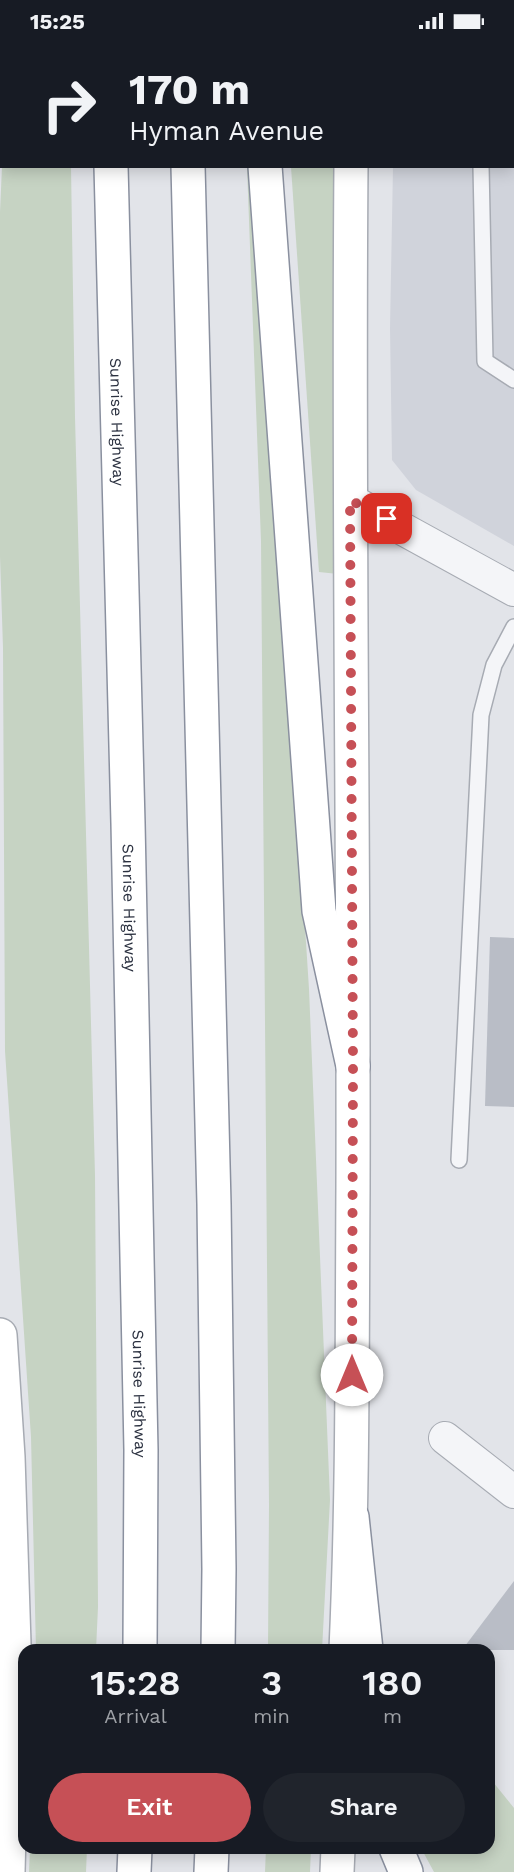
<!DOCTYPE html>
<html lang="en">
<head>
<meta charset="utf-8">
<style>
	:root { --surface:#171b24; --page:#20242c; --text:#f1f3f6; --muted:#9ea1a6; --accent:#c65056 }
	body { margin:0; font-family:"Work Sans",sans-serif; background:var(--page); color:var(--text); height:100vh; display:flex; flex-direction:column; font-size:22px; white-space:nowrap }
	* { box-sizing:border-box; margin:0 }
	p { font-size:20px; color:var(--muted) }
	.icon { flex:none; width:33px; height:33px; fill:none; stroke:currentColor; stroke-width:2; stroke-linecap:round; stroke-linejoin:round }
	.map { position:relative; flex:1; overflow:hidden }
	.panel { position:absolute; left:18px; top:1602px; width:477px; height:210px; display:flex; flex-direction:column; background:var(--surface); border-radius:18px; box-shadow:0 3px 15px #0003 }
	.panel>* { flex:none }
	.banner { position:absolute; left:0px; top:0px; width:514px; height:126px; box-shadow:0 3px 15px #0003; background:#171b24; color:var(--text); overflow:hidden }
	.pin { position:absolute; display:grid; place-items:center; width:51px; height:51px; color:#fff; margin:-26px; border-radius:12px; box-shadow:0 3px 9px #0006 }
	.me { position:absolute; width:66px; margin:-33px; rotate:0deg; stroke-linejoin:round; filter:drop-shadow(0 0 4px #0008) }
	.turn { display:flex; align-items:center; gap:21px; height:126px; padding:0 30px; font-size:27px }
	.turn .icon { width:78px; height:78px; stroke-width:2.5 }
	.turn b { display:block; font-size:42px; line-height:51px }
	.eta { display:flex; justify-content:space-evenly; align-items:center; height:102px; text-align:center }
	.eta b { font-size:36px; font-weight:600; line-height:42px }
	.button { display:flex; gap:12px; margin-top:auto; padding:12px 30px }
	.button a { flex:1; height:69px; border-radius:36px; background:var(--accent); color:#fff; font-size:24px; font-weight:600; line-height:69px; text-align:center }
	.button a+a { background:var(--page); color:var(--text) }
	.status { display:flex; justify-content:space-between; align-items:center; height:42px; padding:0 30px; background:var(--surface); direction:ltr }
	.status svg { height:16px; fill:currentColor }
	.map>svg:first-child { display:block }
	.built { fill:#d0d3db }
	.green { fill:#c6d3c3 }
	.building { fill:#b9bdc6 }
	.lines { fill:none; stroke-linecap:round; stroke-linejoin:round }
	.lane-casing { stroke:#a7abb3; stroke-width:18 }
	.street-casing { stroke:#a7abb3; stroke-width:34 }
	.secondary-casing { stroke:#a7abb3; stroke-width:36 }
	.highway-casing { stroke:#8a909f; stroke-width:36 }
	.lane { stroke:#f4f5f8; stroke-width:15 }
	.street { stroke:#f4f5f8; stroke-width:32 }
	.secondary { stroke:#fff; stroke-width:33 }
	.highway { stroke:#fff; stroke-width:33 }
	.route { stroke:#c65056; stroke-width:10; stroke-dasharray:0 18 }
	.labels { text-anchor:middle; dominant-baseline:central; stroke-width:4.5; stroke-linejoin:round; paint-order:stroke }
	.street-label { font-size:16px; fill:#2b3140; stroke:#f1f3f7 }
</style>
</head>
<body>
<div class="status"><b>15:25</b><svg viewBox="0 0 49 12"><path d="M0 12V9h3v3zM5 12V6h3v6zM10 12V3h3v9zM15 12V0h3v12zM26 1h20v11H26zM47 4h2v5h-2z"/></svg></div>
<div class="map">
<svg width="514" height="1830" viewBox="0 0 514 1830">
	<rect width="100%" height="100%" fill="#e2e4e9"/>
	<polygon class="built" points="395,0 514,0 514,504 416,448 392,418 390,286 393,125 513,124 513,2"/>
	<g class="green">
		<polygon points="2,125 71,125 75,375 95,1133 98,1565 96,1608 36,1608 31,1395 5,1009 3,606 0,514 0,170"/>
		<polygon points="247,125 251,125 280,496 309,947 330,1458 322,1608 268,1608 269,1463 261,499"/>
		<polygon points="291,125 339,125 338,532 319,530"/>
		<polygon points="489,1735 514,1766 514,1830 434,1830 421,1806 489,1806"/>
		<polygon points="30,1806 87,1806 86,1830 29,1830"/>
		<polygon points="266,1806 311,1806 310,1830 265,1830"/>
	</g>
	<g class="building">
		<polygon points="490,895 514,896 514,1065 485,1064"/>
		<polygon points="514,1539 514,1608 462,1608"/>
	</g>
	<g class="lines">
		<g class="lane-casing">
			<g id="lane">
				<polyline points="397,2 398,0"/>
				<polyline points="481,124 485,319 514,338"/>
				<polyline points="459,1118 481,673 494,623 514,585"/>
			</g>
		</g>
		<g class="street-casing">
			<g id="street">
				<polyline points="350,458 514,548"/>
				<polyline points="445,1396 514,1450"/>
			</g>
		</g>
		<g class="secondary-casing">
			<g id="secondary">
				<polyline points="349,0 349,2"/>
				<polyline points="0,1293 8,1415 14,1602 8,1830"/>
				<path d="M346,1608c7,-154 6,-308 7,-462 1,-341 -5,-681 -2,-1022"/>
				<polyline points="337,1830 338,1806"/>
			</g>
		</g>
		<g class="highway-casing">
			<g id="highway">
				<polyline points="108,0 108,2"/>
				<polyline points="185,0 185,2"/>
				<polyline points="256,0 256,2"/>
				<path id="s1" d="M111,124l17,657 13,627 -1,200"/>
				<polyline points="188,124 214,1162 219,1527 218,1608"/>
				<polyline points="265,124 319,869 353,1024"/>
				<polyline points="352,1475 366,1608"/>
				<polyline points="396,1806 406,1830"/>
				<polyline points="134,1830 135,1806"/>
				<polyline points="211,1830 212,1806"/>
			</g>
		</g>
		<use href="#lane" class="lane"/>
		<use href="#street" class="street"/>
		<use href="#secondary" class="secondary"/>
		<use href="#highway" class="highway"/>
	</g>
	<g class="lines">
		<polyline class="route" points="352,1333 353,1024 350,458 387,477"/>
	</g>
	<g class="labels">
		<g class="street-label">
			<text stroke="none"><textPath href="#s1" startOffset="256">Sunrise Highway</textPath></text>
			<text stroke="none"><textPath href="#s1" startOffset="742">Sunrise Highway</textPath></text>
			<text stroke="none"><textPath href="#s1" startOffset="1228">Sunrise Highway</textPath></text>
		</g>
	</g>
</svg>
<div class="pin" style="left:387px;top:477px;background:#d93025"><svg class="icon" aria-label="arrive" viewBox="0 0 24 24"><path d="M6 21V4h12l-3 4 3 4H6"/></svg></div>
<svg class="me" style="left:352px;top:1333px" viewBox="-20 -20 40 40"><circle r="19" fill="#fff"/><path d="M0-13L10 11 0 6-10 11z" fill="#c65056"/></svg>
<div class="banner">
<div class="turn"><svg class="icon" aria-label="right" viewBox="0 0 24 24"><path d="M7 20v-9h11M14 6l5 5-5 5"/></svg><div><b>170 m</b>Hyman Avenue</div></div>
</div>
<section class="panel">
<div class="eta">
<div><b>15:28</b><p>Arrival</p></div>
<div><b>3</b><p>min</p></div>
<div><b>180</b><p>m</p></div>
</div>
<div class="button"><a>Exit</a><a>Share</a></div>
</section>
</div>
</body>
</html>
